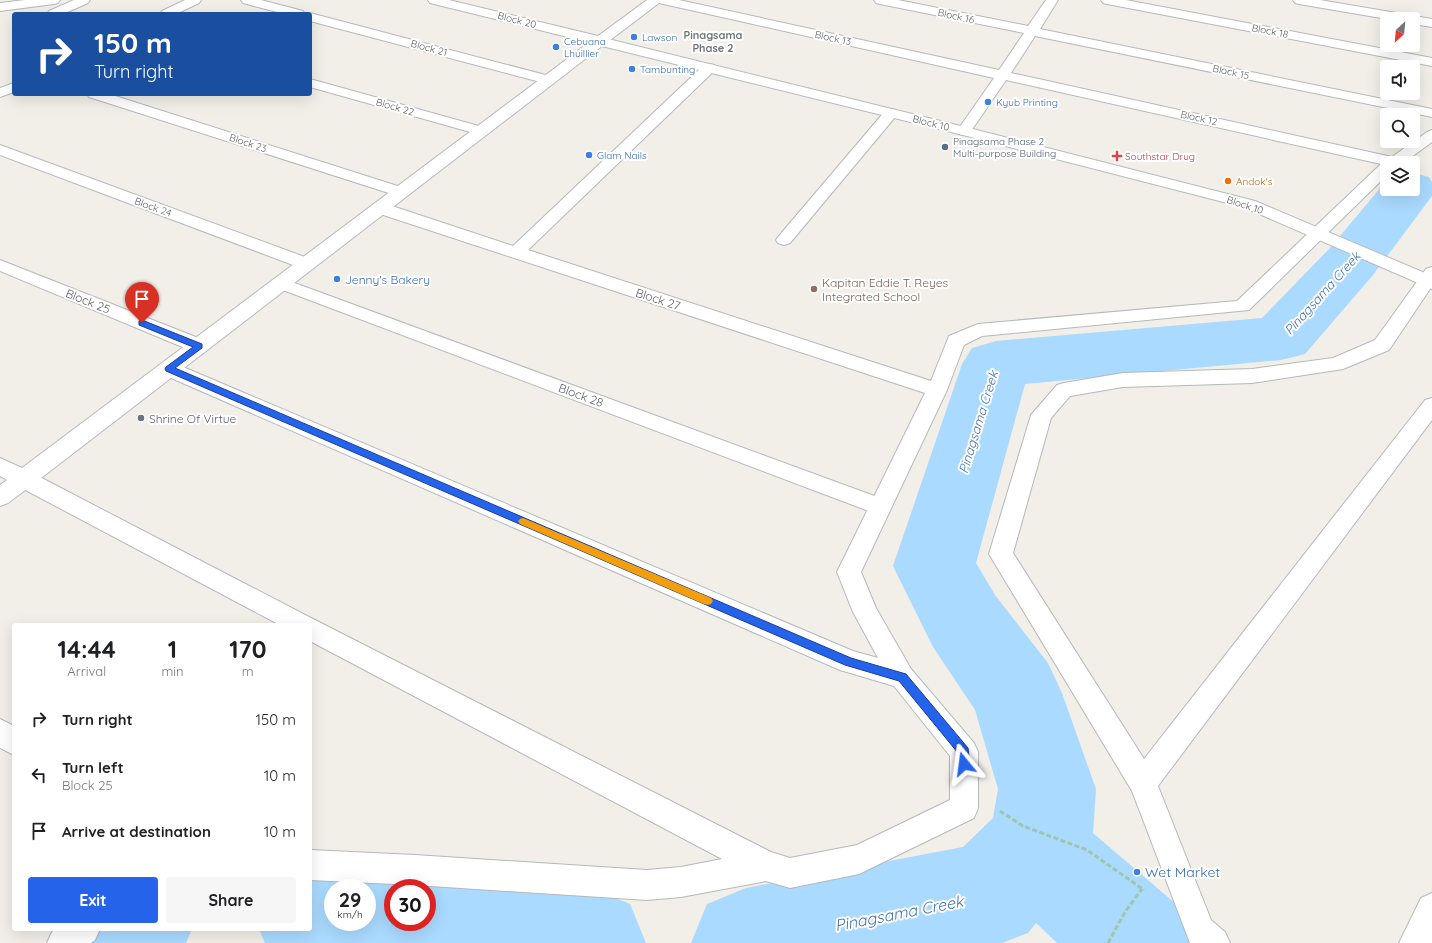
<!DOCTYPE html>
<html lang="en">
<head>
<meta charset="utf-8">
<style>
	:root { --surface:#fff; --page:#f6f6f6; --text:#202124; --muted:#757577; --accent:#2563eb }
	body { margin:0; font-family:Quicksand,sans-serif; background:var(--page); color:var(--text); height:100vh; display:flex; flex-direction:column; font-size:15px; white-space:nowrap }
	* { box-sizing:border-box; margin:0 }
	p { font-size:13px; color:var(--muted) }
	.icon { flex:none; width:22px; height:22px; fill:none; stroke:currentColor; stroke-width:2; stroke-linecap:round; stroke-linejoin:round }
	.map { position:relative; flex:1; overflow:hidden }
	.details { position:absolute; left:12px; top:623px; width:300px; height:308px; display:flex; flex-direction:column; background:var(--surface); border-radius:4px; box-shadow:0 4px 16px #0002 }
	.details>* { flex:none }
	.banner { position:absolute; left:12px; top:12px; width:300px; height:84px; border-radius:4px; box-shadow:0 4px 16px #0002; background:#1a4fa0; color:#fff; overflow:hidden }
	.needle { width:26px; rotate:206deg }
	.buttons { position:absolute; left:1380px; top:12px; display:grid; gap:8px }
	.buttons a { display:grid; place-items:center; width:40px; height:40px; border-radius:4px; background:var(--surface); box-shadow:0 4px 16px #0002; font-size:20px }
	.speed { position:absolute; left:324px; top:879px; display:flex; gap:8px; font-size:20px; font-weight:700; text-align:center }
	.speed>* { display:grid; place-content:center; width:52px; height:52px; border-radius:50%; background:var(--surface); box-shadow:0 4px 16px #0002; line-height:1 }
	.speed small { font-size:10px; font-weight:400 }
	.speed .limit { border:6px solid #d22; background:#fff; color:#111 }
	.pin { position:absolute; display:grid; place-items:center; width:34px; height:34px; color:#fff; margin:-41px -17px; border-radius:50% 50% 50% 0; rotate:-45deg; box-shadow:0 0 4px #0007 }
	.pin .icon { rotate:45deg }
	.me { position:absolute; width:44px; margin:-22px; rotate:344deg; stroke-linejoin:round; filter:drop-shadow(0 0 3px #0008) }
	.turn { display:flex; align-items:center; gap:14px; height:84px; padding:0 16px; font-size:18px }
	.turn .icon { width:52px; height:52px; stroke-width:2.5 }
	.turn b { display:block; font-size:28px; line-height:34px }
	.eta { display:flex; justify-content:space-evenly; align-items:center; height:68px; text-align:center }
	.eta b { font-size:24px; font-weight:800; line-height:28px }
	.primary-button { display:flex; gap:8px; margin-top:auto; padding:8px 16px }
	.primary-button a { flex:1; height:46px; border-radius:4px; background:var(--accent); color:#fff; font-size:16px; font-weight:800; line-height:46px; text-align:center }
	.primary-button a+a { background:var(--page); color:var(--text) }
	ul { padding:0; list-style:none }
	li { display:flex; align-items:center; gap:12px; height:56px; padding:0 16px }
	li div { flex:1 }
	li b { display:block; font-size:15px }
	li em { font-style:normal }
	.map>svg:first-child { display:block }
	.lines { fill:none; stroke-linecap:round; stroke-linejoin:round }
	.river { fill:#aadaff; fill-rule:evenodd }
	.lane-casing { stroke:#b5b8bc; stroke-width:2 }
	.street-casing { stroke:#b5b8bc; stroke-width:2 }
	.secondary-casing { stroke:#b6babf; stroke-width:2 }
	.path { stroke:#9cc7a9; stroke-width:3; stroke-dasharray:5 2.5; stroke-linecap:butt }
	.lane { fill:#fff; fill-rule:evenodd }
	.street { fill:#fff; fill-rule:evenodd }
	.secondary { fill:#fff; fill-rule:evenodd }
	.route { fill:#2563eb; stroke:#184099 }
	.slow { fill:#f59e0b }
	.shop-dot { fill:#3f7fe0; stroke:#fff; stroke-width:1.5 }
	.service-dot { fill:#5c6f8a; stroke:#fff; stroke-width:1.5 }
	.health-dot { fill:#e0444e; stroke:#fff; stroke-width:1.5 }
	.food-dot { fill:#e8710a; stroke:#fff; stroke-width:1.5 }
	.education-dot { fill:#8d6e63; stroke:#fff; stroke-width:1.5 }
	.worship-dot { fill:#6b7280; stroke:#fff; stroke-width:1.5 }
	.labels { text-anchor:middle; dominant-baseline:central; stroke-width:4; stroke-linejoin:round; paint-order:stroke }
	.far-street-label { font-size:10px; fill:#5f6368; stroke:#fff }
	.far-shop-label { font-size:10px; fill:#366cbe; stroke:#fff; text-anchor:start }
	.far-service-label { font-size:10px; fill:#4e5e75; stroke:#fff; text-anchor:start }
	.far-health-label { font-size:10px; fill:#be3a42; stroke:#fff; text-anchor:start }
	.far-food-label { font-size:10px; fill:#c56008; stroke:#fff; text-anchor:start }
	.far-neighbourhood-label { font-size:11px; font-weight:bold; fill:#70757a; stroke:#fff }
	.shop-label { font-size:12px; fill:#366cbe; stroke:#fff; text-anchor:start }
	.education-label { font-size:12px; fill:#785e54; stroke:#fff; text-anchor:start }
	.street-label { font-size:12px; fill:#5f6368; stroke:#fff }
	.worship-label { font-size:12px; fill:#5b616d; stroke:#fff; text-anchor:start }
	.water-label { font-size:13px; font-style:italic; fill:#4174aa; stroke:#fff }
	.near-shop-label { font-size:14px; fill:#366cbe; stroke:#fff; text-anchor:start }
	.near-water-label { font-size:16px; font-style:italic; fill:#4174aa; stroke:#fff }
</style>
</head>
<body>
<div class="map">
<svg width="1432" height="943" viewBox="0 0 1432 943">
	<rect width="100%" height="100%" fill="#f1efe8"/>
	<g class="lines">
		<g class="river">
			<polygon points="1413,173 1429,177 1432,182 1432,196 1373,275 1305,354 1281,360 1025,384 976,563 995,595 1048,663 1062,693 1096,789 1093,833 1176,904 1192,943 1057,943 1036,923 1028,933 1002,943 691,943 707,904 746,888 963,847 993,818 998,789 975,710 933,647 893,566 962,364 972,348 996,341 1262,318 1329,249 1387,180 1387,189 1413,189"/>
			<path d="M310,868l281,20 39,16 16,39h-381l-6,-14h51zM333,888h34v34h-34zM393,888h34v34h-34z"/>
			<polygon points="72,929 192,929 186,943 66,943"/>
		</g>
		<g class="lane-casing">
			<g id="lane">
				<polygon points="891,109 896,110 898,113 896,116 790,243 784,245 778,243 776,240 778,237 886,110"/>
				<polygon points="281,278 888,501 891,507 888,513 881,515 874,513 275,287 273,283 275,279"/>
			</g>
		</g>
		<g class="street-casing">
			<g id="street">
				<polygon points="25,0 60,0 58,3 54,4 0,11 0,3"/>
				<polygon points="74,0 90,0 88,3 63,14 47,14 49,11"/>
				<polygon points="185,0 201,0 199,3 176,14 160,14 162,11"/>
				<polygon points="241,0 261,0 303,11 305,14 285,14 243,3"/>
				<polygon points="428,0 449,0 598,36 647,0 679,0 999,70 1024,33 880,4 876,3 874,0 898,0 1028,26 1046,0 1058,0 1040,29 1432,109 1432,117 1035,36 1011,73 1392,157 1427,132 1432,130 1432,142 1403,163 1387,163 1387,175 1249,310 982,336 964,345 947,390 861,572 876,608 911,669 974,743 978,752 978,808 974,818 859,874 790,888 766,881 681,897 647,900 415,885 310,880 310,850 415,855 647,870 681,867 722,859 310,641 310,625 280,625 16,485 13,479 16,473 24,471 32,473 313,619 771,852 790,858 857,845 950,800 950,756 894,686 840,670 162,374 159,369 162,364 169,362 176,364 853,651 878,658 853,612 837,572 925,393 374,212 372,208 374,204 380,203 386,204 513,246 704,65 709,64 714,65 716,68 714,71 528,250 931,381 949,336 978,324 1237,301 1381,164 1006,80 969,134 964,135 959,134 957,131 994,78 659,3 605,44 600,45 430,3"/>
				<polygon points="1101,0 1126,0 1432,58 1432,66 1107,4 1103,3"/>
				<polygon points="1293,0 1320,0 1432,19 1432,27 1413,24 1413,19 1387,19 1299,4 1295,3"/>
				<polygon points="310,13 553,77 555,80 553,83 548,84 310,21 310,14 307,14"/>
				<polygon points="310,79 486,128 488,131 486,134 481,135 310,87"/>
				<polygon points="14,83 14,92 0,97 0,88"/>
				<polygon points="87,94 109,94 407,189 409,192 407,195 401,197 395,195 89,97"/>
				<polygon points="0,145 313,260 316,264 313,268 307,269 301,268 0,155"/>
				<polygon points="0,260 206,341 209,346 206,351 199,352 192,351 0,271"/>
				<polygon points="1432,267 1432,286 1389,350 1343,369 1252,383 1123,387 1070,396 1051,418 1013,553 1144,759 1425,400 1432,398 1432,420 1158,786 1211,920 1225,932 1230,943 1190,943 1132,791 989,554 1031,415 1057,385 1064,383 1123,373 1252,369 1333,358 1375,340 1426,269"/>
				<polygon points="0,719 14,726 14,755 0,748"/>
				<polygon points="1432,893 1432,943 1399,943 1421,898"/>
				<polygon points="56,929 100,929 95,940 91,943 47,943 52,932"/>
			</g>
		</g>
		<g class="secondary-casing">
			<polygon id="secondary" points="600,37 969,128 1255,201 1432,276 1432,289 1243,207 959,134 602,46 32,485 8,503 0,506 0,485 7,480 0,476 0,458 22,468 595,38"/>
		</g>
		<g class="path">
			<polyline points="1000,811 1023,826 1087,850 1144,890"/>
			<polyline points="1108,943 1125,912 1142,889"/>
		</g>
		<use href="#lane" class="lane"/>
		<use href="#street" class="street"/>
		<use href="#secondary" class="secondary"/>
	</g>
	<polygon class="route" points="142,320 202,344 202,348 175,368 851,658 906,674 968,748 970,764 968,768 964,769 960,768 958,753 899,681 845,665 166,371 165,369 166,367 193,347 139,325 139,321"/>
	<polygon class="slow" points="523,518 711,598 713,601 711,604 708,605 704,604 520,524 518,521 520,519"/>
	<g class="shop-dot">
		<circle cx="634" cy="37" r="4"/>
		<circle cx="556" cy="47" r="4"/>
		<circle cx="632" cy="69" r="4"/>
		<circle cx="988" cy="102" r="4"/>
		<circle cx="589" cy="155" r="4"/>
		<circle cx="337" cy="279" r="4"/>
		<circle cx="1137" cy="872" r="4"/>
	</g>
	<circle class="service-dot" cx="945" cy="147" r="4"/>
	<path class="health-dot" d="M1115 150h4v4h4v4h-4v4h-4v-4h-4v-4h4z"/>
	<circle class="food-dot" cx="1228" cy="181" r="4"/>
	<circle class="education-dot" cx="814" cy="289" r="4"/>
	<circle class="worship-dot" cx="141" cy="418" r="4"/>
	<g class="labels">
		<g class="far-street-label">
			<text transform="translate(956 16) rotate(12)">Block 16</text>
			<text transform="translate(517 20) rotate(14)">Block 20</text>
			<text transform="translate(1270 31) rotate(11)">Block 18</text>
			<text transform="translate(833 38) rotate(12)">Block 13</text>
			<text transform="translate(429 48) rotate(15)">Block 21</text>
			<text transform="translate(1231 72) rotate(12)">Block 15</text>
			<text transform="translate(395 107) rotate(16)">Block 22</text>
			<text transform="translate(1199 118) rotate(12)">Block 12</text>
			<text transform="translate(931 123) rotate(14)">Block 10</text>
			<text transform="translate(248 143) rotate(18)">Block 23</text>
			<text transform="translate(1245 205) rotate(18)">Block 10</text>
			<text transform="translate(153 207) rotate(20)">Block 24</text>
		</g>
		<g class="far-shop-label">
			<text x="642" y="37">Lawson</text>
			<text x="564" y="41">Cebuana<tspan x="564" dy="12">Lhuillier</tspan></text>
			<text x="640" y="69">Tambunting</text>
			<text x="996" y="102">Kyub Printing</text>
			<text x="597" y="155">Glam Nails</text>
		</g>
		<g class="far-service-label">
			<text x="953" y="141">Pinagsama Phase 2<tspan x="953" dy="12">Multi-purpose Building</tspan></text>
		</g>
		<g class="far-health-label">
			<text x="1125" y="156">Southstar Drug</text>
		</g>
		<g class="far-food-label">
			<text x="1236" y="181">Andok's</text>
		</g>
		<g class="far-neighbourhood-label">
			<text x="713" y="35">Pinagsama<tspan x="713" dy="13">Phase 2</tspan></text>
		</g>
		<g class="shop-label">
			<text x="345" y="279">Jenny's Bakery</text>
		</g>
		<g class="education-label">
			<text x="822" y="282">Kapitan Eddie T. Reyes<tspan x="822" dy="14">Integrated School</tspan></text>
		</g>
		<g class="street-label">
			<text transform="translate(658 299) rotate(18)">Block 27</text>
			<text transform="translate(88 301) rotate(22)">Block 25</text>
			<text transform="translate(581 395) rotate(20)">Block 28</text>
		</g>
		<g class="worship-label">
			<text x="149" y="418">Shrine Of Virtue</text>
		</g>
		<g class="water-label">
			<text transform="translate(1322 293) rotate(-48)">Pinagsama Creek</text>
			<text transform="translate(978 422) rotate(-73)">Pinagsama Creek</text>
		</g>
		<g class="near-shop-label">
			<text x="1145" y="872">Wet Market</text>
		</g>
		<g class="near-water-label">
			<text transform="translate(899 913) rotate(-11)">Pinagsama Creek</text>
		</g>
	</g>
</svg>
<div class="buttons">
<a><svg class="needle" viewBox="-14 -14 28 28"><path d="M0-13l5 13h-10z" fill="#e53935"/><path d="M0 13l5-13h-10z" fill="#757577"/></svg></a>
<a><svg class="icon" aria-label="sound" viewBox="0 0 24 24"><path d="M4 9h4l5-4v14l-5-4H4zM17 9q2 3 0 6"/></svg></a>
<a><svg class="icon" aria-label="search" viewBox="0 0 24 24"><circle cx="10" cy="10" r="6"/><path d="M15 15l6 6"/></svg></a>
<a><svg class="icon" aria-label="layers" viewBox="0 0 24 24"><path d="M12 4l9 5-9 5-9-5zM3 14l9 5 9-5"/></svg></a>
</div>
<div class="speed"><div>29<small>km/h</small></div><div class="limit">30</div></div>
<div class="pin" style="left:142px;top:323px;background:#d93025"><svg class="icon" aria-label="arrive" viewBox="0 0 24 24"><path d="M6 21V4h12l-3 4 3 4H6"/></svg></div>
<svg class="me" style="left:964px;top:764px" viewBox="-20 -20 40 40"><path d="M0-17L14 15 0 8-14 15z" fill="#2563eb" stroke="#fff" stroke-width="4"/></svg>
<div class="banner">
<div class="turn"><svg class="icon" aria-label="right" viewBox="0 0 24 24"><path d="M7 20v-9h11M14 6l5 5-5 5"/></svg><div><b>150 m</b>Turn right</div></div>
</div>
<section class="details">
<div class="eta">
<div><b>14:44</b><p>Arrival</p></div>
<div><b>1</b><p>min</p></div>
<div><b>170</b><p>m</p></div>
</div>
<ul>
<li><svg class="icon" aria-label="right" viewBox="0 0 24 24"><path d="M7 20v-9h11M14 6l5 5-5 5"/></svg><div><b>Turn right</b></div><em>150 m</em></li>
<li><svg class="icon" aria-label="left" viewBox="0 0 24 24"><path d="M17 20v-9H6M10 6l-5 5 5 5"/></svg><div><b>Turn left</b><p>Block 25</p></div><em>10 m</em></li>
<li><svg class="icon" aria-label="arrive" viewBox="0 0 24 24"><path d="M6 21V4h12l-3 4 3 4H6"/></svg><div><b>Arrive at destination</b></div><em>10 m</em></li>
</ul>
<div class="primary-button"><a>Exit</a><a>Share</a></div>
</section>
</div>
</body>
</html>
